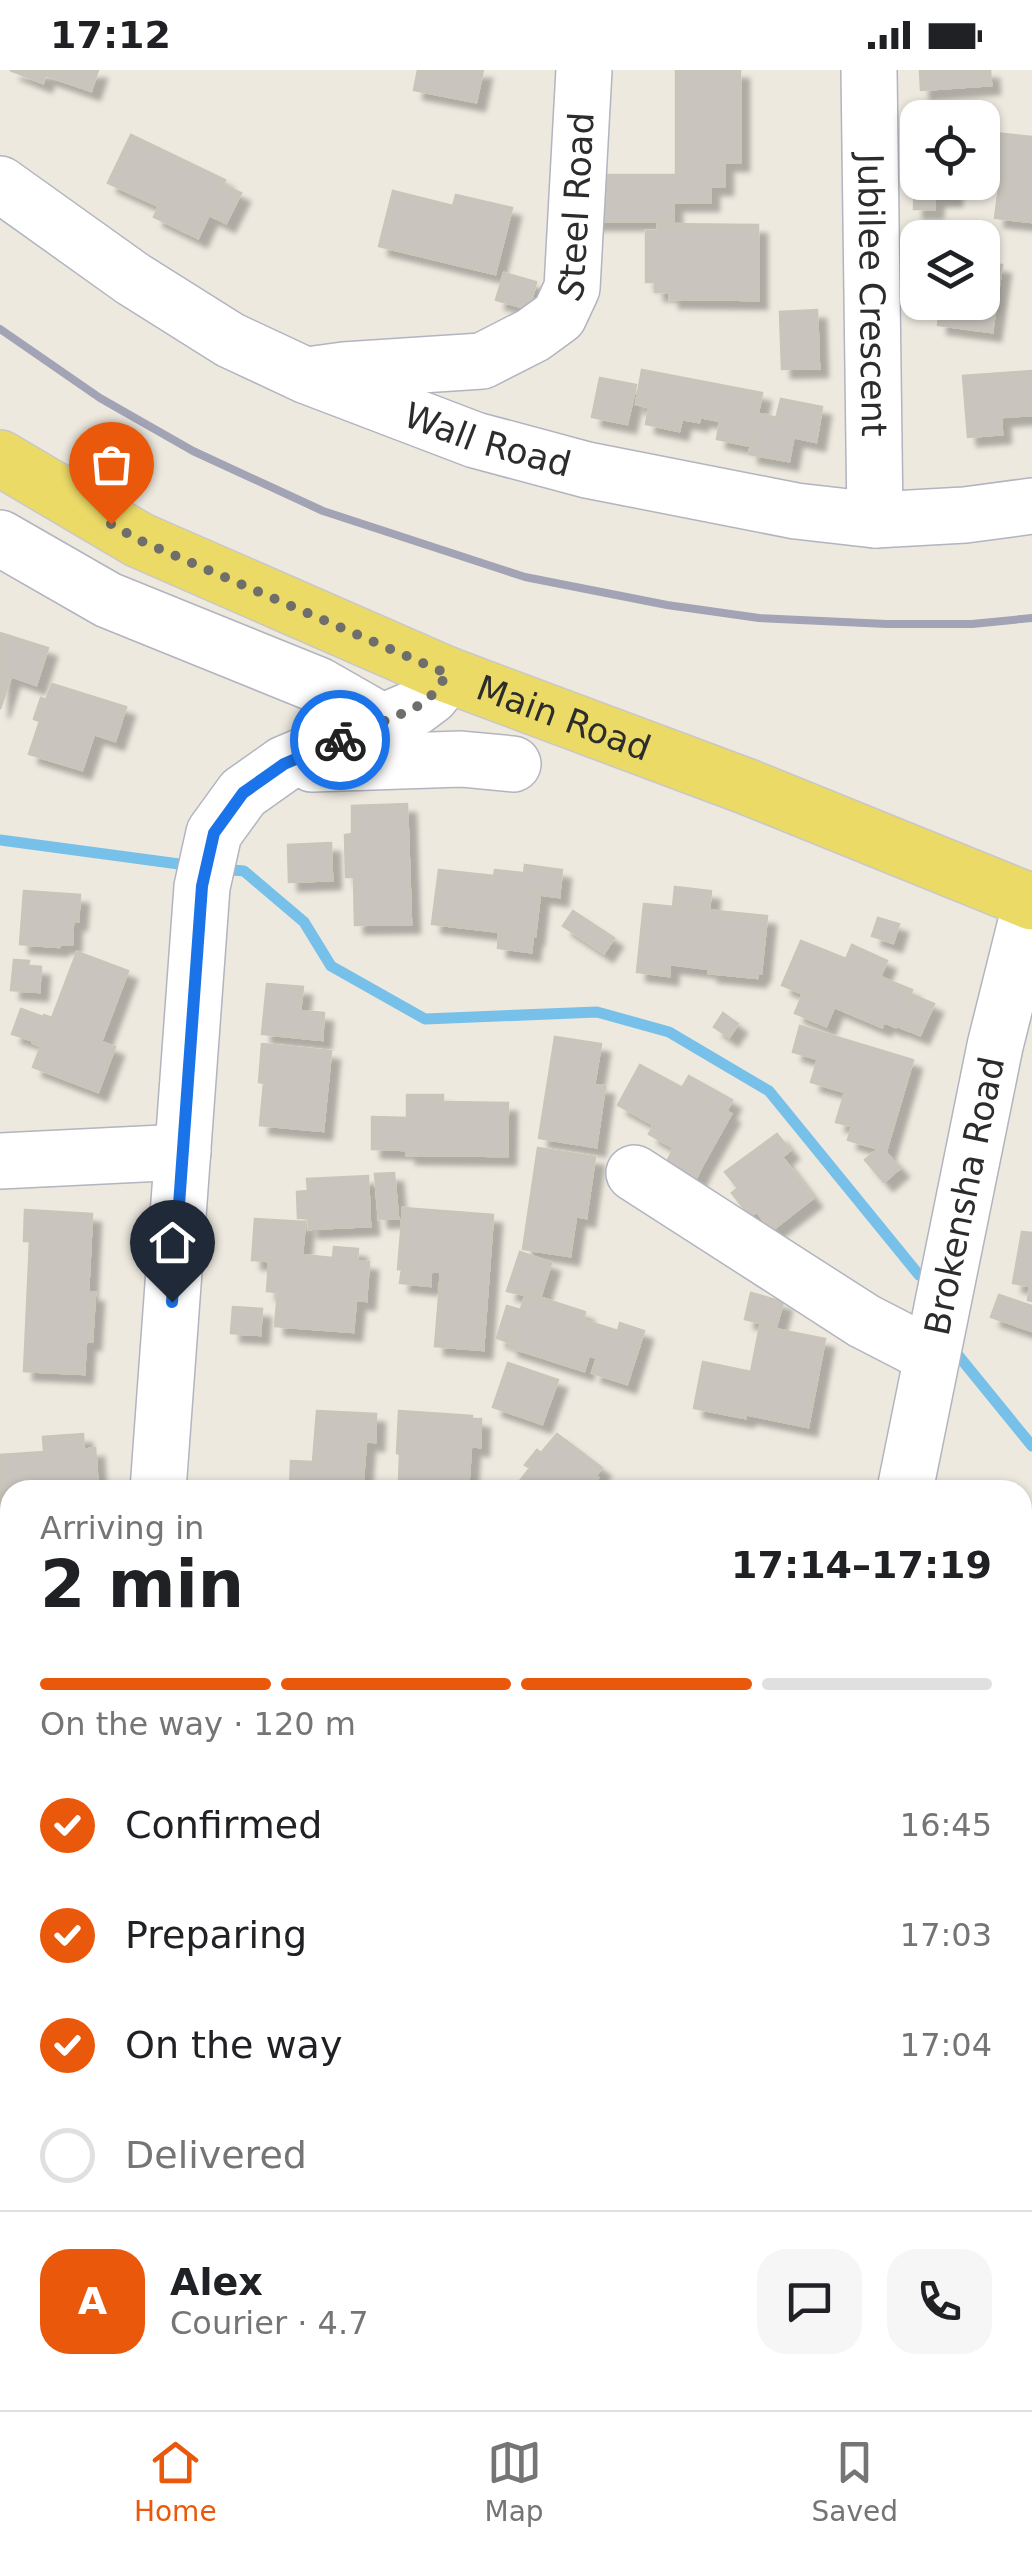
<!DOCTYPE html>
<meta charset="utf-8">
<style>
body{margin:0;font-family:"DejaVu Sans",sans-serif;background:#f6f6f6;color:#202124;height:100vh;display:flex;flex-direction:column;font-size:38px;white-space:nowrap}
*{box-sizing:border-box;margin:0}
p{font-size:32px;color:#757577}
.icon{flex:none;width:55px;height:55px;fill:none;stroke:currentColor;stroke-width:2;stroke-linecap:round;stroke-linejoin:round}
.map{position:relative;flex:1;overflow:hidden}
.side{position:absolute;left:0px;top:1410px;width:1032px;height:930px;display:flex;flex-direction:column;background:#fff;border-radius:30px 30px 0 0;box-shadow:0 2px 8px #0004}
.side>*{flex:none}
.tools{position:absolute;left:900px;top:30px;display:grid;gap:20px}
.tools a{display:grid;place-items:center;width:100px;height:100px;border-radius:20px;background:#fff;box-shadow:0 2px 8px #0004;font-size:50px}
.pin{position:absolute;display:grid;place-items:center;width:85px;height:85px;color:#fff;margin:-102px -42px;border-radius:50% 50% 50% 0;rotate:-45deg;box-shadow:0 0 10px #0007}
.pin .icon{rotate:45deg}
.courier{position:absolute;display:grid;place-items:center;width:100px;height:100px;margin:-50px;border:8px solid #1a73e8;border-radius:50%;background:#fff;color:#222;box-shadow:0 2px 12px #0007}
.overview em{font-style:normal;font-weight:700}
.overview div{display:flex;flex-direction:column-reverse}
.overview{display:flex;align-items:center;justify-content:space-between;height:170px;padding:0 40px}
h1{font-size:65px;font-weight:700;line-height:75px}
.bar{display:grid;grid-template-columns:repeat(4,1fr);gap:15px 10px;align-content:center;height:120px;padding:0 40px}
.bar i{height:12px;border-radius:8px;background:#e0e0e0}
.bar .on{background:#ea580c}
.bar p{grid-column:span 4}
.line{display:flex;align-items:center;gap:25px;padding:0 40px;border-top:2px solid #e0e0e0}
.line div{flex:1}
.round{display:grid;place-items:center;flex:none;width:105px;height:105px;border-radius:30px;background:#f6f6f6}
ol{padding:0 40px;list-style:none}
li{display:flex;align-items:center;gap:30px;height:110px}
li p{margin-inline-start:auto}
li .icon{padding:10px;border-radius:50%;background:#ea580c;color:#fff;stroke-width:4}
li:last-child{color:#757577}
li i{width:55px;height:55px;border:5px solid #e0e0e0;border-radius:50%}
.status{display:flex;justify-content:space-between;align-items:center;height:70px;padding:0 50px;background:#fff;direction:ltr}
.status svg{height:28px;fill:currentColor}
.dock{display:flex;justify-content:space-around;align-items:center;height:140px;border-top:2px solid #e0e0e0;background:#fff;font-size:28px;color:#757577}
.dock a{display:grid;justify-items:center;gap:5px}
.dock .on{color:#ea580c}
.map>svg:first-child{display:block}
.lines{fill:none;stroke-linecap:round;stroke-linejoin:round}
.stream{stroke:#77c0ea;stroke-width:11}
.building{fill:#c9c5be;stroke:#c9c5b9;stroke-width:2.5;filter:url(#shadow)}
.minor-casing{stroke:#b2b4bf;stroke-width:58}
.major-casing{stroke:#c8c8c8;stroke-width:58}
.minor{stroke:#fff;stroke-width:55}
.major{stroke:#ebda66;stroke-width:55}
.rail{stroke:#a2a3b5;stroke-width:8}
.done{stroke:#706e6b;stroke-width:10;stroke-dasharray:0 18}
.route{stroke:#1a73e8;stroke-width:12}
.labels{text-anchor:middle;stroke-width:8;stroke-linejoin:round;paint-order:stroke}
.street-label{font-size:35px;fill:#2c2c2c;stroke:#fff}
</style>
<div class="status"><b>17:12</b><svg viewBox="0 0 49 12"><path d="M0 12V9h3v3zM5 12V6h3v6zM10 12V3h3v9zM15 12V0h3v12zM26 1h20v11H26zM47 4h2v5h-2z"/></svg></div>
<div class="map">
<svg width="1032" height="2340" viewBox="0 0 1032 2340">
<defs>
<filter id="shadow"><feDropShadow dx="9" dy="9" stdDeviation="2.5" flood-color="#0004"/></filter>
</defs>
<rect width="100%" height="100%" fill="#ede9df"/>
<g class="lines">
<path class="stream" d="M 0,770 L 194,796
M 222,799 L 244,801 L 304,852 L 331,896 L 425,949 L 597,942 L 669,962 L 769,1021 L 919,1205
M 953,1279 L 1032,1376"/>
</g>
<path class="building" d="M 10,0 L 98,0 L 91,21 L 45,5 L 43,13 Z
M 418,0 L 483,0 L 476,32 L 414,20 Z
M 676,0 L 740,0 L 740,92 L 724,92 L 724,116 L 710,116 L 710,132 L 673,132 L 673,151 L 590,151 L 590,105 L 676,105 Z
M 920,0 L 990,0 L 991,15 L 921,20 Z
M 985,62 L 1032,67 L 1032,152 L 995,148 L 1000,110 L 982,107 Z
M 131,65 L 225,110 L 198,168 L 154,147 L 159,136 L 108,113 Z
M 915,103 L 918,103 L 918,112 L 953,112 L 953,127 L 935,127 L 934,139 L 914,139 Z
M 223,115 L 241,123 L 226,153 L 209,145 Z
M 393,121 L 453,136 L 456,125 L 512,138 L 495,204 L 379,176 Z
M 658,154 L 758,155 L 758,230 L 670,229 L 670,222 L 655,222 L 655,212 L 646,212 L 646,161 L 658,161 Z
M 982,192 L 1002,195 L 992,262 L 938,255 L 941,232 L 982,232 Z
M 504,203 L 536,212 L 529,239 L 496,230 Z
M 817,240 L 819,298 L 782,299 L 780,242 Z
M 642,300 L 762,323 L 751,376 L 717,369 L 720,351 L 700,347 L 699,352 L 682,349 L 679,361 L 646,354 L 649,337 L 636,334 Z
M 1032,301 L 1032,345 L 1001,347 L 1002,364 L 968,367 L 963,306 Z
M 600,308 L 636,315 L 627,354 L 592,347 Z
M 781,329 L 822,337 L 816,372 L 793,367 L 796,353 L 776,349 Z
M 758,343 L 796,353 L 789,391 L 749,384 Z
M 0,563 L 48,578 L 36,615 L 11,606 L 0,639 Z
M 52,614 L 126,637 L 115,671 L 94,664 L 82,700 L 29,684 L 40,651 L 34,649 L 41,628 L 46,630 Z
M 407,734 L 411,854 L 355,855 L 354,807 L 346,807 L 345,765 L 352,764 L 352,736 Z
M 331,773 L 332,810 L 289,812 L 288,775 Z
M 525,795 L 562,800 L 559,827 L 522,822 Z
M 439,800 L 494,806 L 495,800 L 524,803 L 522,822 L 540,824 L 535,866 L 432,854 Z
M 675,817 L 711,821 L 709,840 L 673,837 Z
M 24,821 L 80,825 L 78,851 L 73,851 L 72,874 L 60,874 L 59,877 L 20,874 Z
M 644,834 L 767,846 L 761,903 L 758,903 L 757,908 L 709,903 L 709,899 L 670,894 L 669,906 L 637,902 Z
M 573,841 L 614,868 L 604,883 L 563,856 Z
M 878,848 L 899,854 L 893,873 L 872,866 Z
M 499,862 L 533,866 L 531,882 L 498,878 Z
M 801,871 L 846,889 L 852,875 L 887,891 L 880,907 L 912,920 L 896,957 L 884,952 L 882,957 L 782,915 Z
M 77,882 L 128,901 L 101,972 L 115,977 L 98,1022 L 33,997 L 41,976 L 33,973 L 44,945 L 52,948 Z
M 14,890 L 29,891 L 28,896 L 41,897 L 39,922 L 11,920 Z
M 267,914 L 303,917 L 300,941 L 324,943 L 322,970 L 262,964 Z
M 803,924 L 834,937 L 826,956 L 795,943 Z
M 910,924 L 934,934 L 920,965 L 897,956 Z
M 21,939 L 43,947 L 34,971 L 12,964 Z
M 723,943 L 738,954 L 729,967 L 714,957 Z
M 800,956 L 913,990 L 886,1081 L 848,1070 L 852,1056 L 836,1052 L 845,1022 L 811,1012 L 818,989 L 793,982 Z
M 555,967 L 601,974 L 594,1015 L 605,1016 L 596,1077 L 539,1068 Z
M 262,974 L 331,981 L 323,1061 L 260,1055 L 264,1013 L 259,1012 Z
M 640,995 L 731,1044 L 703,1094 L 649,1064 L 654,1055 L 618,1035 Z
M 689,1006 L 732,1030 L 726,1042 L 682,1018 Z
M 407,1025 L 443,1025 L 443,1032 L 508,1033 L 507,1086 L 407,1085 Z
M 372,1047 L 407,1048 L 407,1080 L 372,1079 Z
M 777,1064 L 790,1080 L 782,1087 L 813,1128 L 772,1160 L 757,1142 L 750,1146 L 732,1123 L 738,1118 L 725,1102 Z
M 538,1078 L 595,1087 L 586,1148 L 576,1146 L 570,1186 L 523,1179 Z
M 674,1078 L 703,1094 L 692,1116 L 663,1100 Z
M 877,1080 L 886,1083 L 900,1098 L 884,1112 L 865,1090 Z
M 394,1103 L 398,1148 L 379,1149 L 375,1104 Z
M 368,1106 L 370,1156 L 309,1159 L 309,1148 L 298,1148 L 297,1122 L 308,1121 L 307,1109 Z
M 403,1138 L 493,1145 L 483,1280 L 435,1276 L 441,1202 L 398,1199 Z
M 25,1140 L 92,1144 L 88,1223 L 95,1223 L 92,1271 L 86,1271 L 84,1304 L 24,1301 L 30,1171 L 24,1171 Z
M 255,1149 L 305,1152 L 302,1185 L 333,1188 L 334,1177 L 358,1179 L 357,1191 L 369,1192 L 366,1231 L 356,1230 L 353,1262 L 275,1256 L 278,1222 L 267,1221 L 269,1191 L 252,1190 Z
M 1022,1162 L 1032,1163 L 1032,1231 L 1028,1230 L 1030,1216 L 1013,1213 Z
M 520,1182 L 551,1193 L 540,1228 L 507,1221 Z
M 402,1199 L 431,1201 L 430,1216 L 400,1213 Z
M 526,1223 L 585,1242 L 583,1250 L 618,1261 L 620,1253 L 644,1261 L 627,1314 L 592,1303 L 597,1288 L 589,1285 L 584,1301 L 509,1277 Z
M 751,1223 L 783,1232 L 776,1257 L 745,1249 Z
M 999,1225 L 1032,1236 L 1032,1261 L 991,1247 Z
M 507,1236 L 521,1240 L 511,1273 L 497,1268 Z
M 233,1237 L 262,1239 L 260,1265 L 231,1263 Z
M 760,1256 L 825,1269 L 808,1357 L 745,1344 L 745,1348 L 694,1338 L 703,1292 L 751,1302 Z
M 508,1293 L 558,1310 L 542,1354 L 493,1337 Z
M 317,1341 L 376,1344 L 375,1372 L 366,1371 L 362,1420 L 290,1420 L 291,1391 L 313,1392 Z
M 399,1341 L 472,1346 L 472,1349 L 481,1349 L 480,1377 L 471,1376 L 468,1420 L 407,1416 L 407,1411 L 399,1410 L 400,1384 L 397,1383 Z
M 83,1364 L 84,1380 L 95,1378 L 98,1420 L 10,1420 L 10,1441 L 0,1442 L 0,1385 L 44,1382 L 43,1367 Z
M 557,1364 L 602,1398 L 595,1406 L 598,1408 L 589,1420 L 521,1420 L 516,1416 L 530,1398 L 525,1395 L 537,1380 L 541,1383 Z
M 772,1412 L 772,1420 L 687,1420 L 687,1415 Z
M 10,1605 L 10,1680 L 0,1680 L 0,1606 Z
M 1022,1636 L 1032,1638 L 1022,1694 Z
M 0,1785 L 10,1786 L 10,1831 L 0,1830 Z
M 1022,1810 L 1032,1812 L 1032,1892 L 1022,1890 Z
M 10,1932 L 10,1968 L 0,1969 L 0,1933 Z
M 1026,2019 L 1032,2019 L 1032,2087 L 1022,2086 L 1022,2030 L 1025,2030 Z
M 1026,2089 L 1032,2090 L 1032,2123 L 1022,2122 Z
M 10,2164 L 10,2216 L 3,2215 L 6,2195 L 0,2181 L 0,2168 Z
M 221,2330 L 307,2330 L 307,2340 L 221,2340 Z
M 492,2330 L 546,2330 L 544,2340 L 490,2340 Z
M 659,2330 L 659,2340 L 595,2340 L 594,2334 Z
M 788,2330 L 961,2330 L 960,2340 L 787,2340 Z"/>
<g class="lines">
<defs>
<g id="minor">
<path id="s1" d="M 869,0 L 875,450"/>
<path id="s2" d="M 0,114 L 133,209 L 230,270 L 307,306 L 475,370 L 587,400 L 796,441 L 875,450 L 965,445 L 1032,436"/>
<path id="s3" d="M 315,304 L 344,300 L 482,291 L 533,265 L 559,246 L 572,218 L 584,0"/>
<path d="M 0,468 L 108,530 L 318,615 L 381,651"/>
<path d="M 312,694 L 461,689 L 513,694"/>
<path d="M 0,1091 L 183,1082"/>
<path d="M 634,1103 L 864,1251 L 932,1286"/>
<path d="M 158,1420 L 202,817 L 214,763 L 243,723 L 284,694 L 415,638 L 431,626 L 448,605"/>
<path id="s4" d="M 905,1420 L 995,976 L 1031,832"/>
<path d="M 0,1542 L 10,1542"/>
<path d="M 1022,2170 L 1032,2171"/>
<path d="M 102,2340 L 103,2330"/>
<path d="M 713,2340 L 715,2330"/>
</g>
<g id="major">
<path id="s5" d="M 0,388 L 139,470 L 448,605 L 748,717 L 1032,832"/>
</g>
</defs>
<use href="#minor" class="minor-casing"/>
<use href="#major" class="major-casing"/>
<use href="#minor" class="minor"/>
<use href="#major" class="major"/>
<path class="rail" d="M 0,259 L 100,328 L 193,381 L 323,441 L 525,507 L 667,535 L 759,548 L 887,554 L 972,554 L 1032,548"/>
</g>
<g class="lines">
<path class="done" d="M 111,454 L 139,470 L 448,604 L 431,626 L 415,638 L 340,670"/>
<path class="route" d="M 172,1232 L 202,816 L 214,763 L 243,723 L 284,694 L 340,670"/>
</g>
<g class="labels">
<g class="street-label">
<text dy="12" stroke="none"><textPath href="#s3" startOffset="370">Steel Road</textPath></text>
<text dy="12" stroke="none"><textPath href="#s1" startOffset="225">Jubilee Crescent</textPath></text>
<text dy="12" stroke="none"><textPath href="#s2" startOffset="555">Wall Road</textPath></text>
<text dy="12" stroke="none"><textPath href="#s5" startOffset="622">Main Road</textPath></text>
<text dy="12" stroke="none"><textPath href="#s4" startOffset="300">Brokensha Road</textPath></text>
</g>
</g>
</svg>
<div class="tools">
<a><svg class="icon" aria-label="locate" viewBox="0 0 24 24"><circle cx="12" cy="12" r="6"/><path d="M12 2v4M12 18v4M2 12h4M18 12h4"/></svg></a>
<a><svg class="icon" aria-label="layers" viewBox="0 0 24 24"><path d="M12 4l9 5-9 5-9-5zM3 14l9 5 9-5"/></svg></a>
</div>
<div class="pin" style="left:111px;top:454px;background:#ea580c"><svg class="icon" aria-label="bag" viewBox="0 0 24 24"><path d="M5 8h14l-1 12H6zM9 8a3 3 0 0 1 6 0"/></svg></div>
<div class="pin" style="left:172px;top:1232px;background:#1f2937"><svg class="icon" aria-label="home" viewBox="0 0 24 24"><path d="M3 11l9-7 9 7M6 9v11h12V9"/></svg></div>
<div class="courier" style="left:340px;top:670px"><svg class="icon" aria-label="bike" viewBox="0 0 24 24"><circle cx="6" cy="16" r="4"/><circle cx="18" cy="16" r="4"/><path d="M6 16l4-8h5l3 8M10 8l3 8H6M13 5h3"/></svg></div>
<section class="side">
<div class="overview"><div><h1>2 min</h1><p>Arriving in</p></div><em>17:14–17:19</em></div>
<div class="bar"><i class="on"></i><i class="on"></i><i class="on"></i><i></i><p>On the way · 120 m</p></div>
<ol>
<li><svg class="icon" aria-label="check" viewBox="0 0 24 24"><path d="M5 12l5 5 9-10"/></svg>Confirmed<p>16:45</p></li>
<li><svg class="icon" aria-label="check" viewBox="0 0 24 24"><path d="M5 12l5 5 9-10"/></svg>Preparing<p>17:03</p></li>
<li><svg class="icon" aria-label="check" viewBox="0 0 24 24"><path d="M5 12l5 5 9-10"/></svg>On the way<p>17:04</p></li>
<li><i></i>Delivered</li>
</ol>
<div class="line" style="height:180px"><b class="round" style="background:#ea580c;color:#fff">A</b><div><b>Alex</b><p>Courier · 4.7</p></div><a class="round"><svg class="icon" aria-label="chat" viewBox="0 0 24 24"><path d="M4 5h16v11H9l-5 4z"/></svg></a><a class="round"><svg class="icon" aria-label="phone" viewBox="0 0 24 24"><path d="M5 4h4l2 5-3 2q2 4 5 5l2-3 5 2v4C11 20 4 13 5 4z"/></svg></a></div>
</section>
</div>
<nav class="dock">
<a class="on"><svg class="icon" aria-label="home" viewBox="0 0 24 24"><path d="M3 11l9-7 9 7M6 9v11h12V9"/></svg>Home</a>
<a><svg class="icon" aria-label="map" viewBox="0 0 24 24"><path d="M3 6l6-2 6 2 6-2v14l-6 2-6-2-6 2zM9 4v14M15 6v14"/></svg>Map</a>
<a><svg class="icon" aria-label="saved" viewBox="0 0 24 24"><path d="M7 4h10v16l-5-4-5 4z"/></svg>Saved</a>
</nav>
